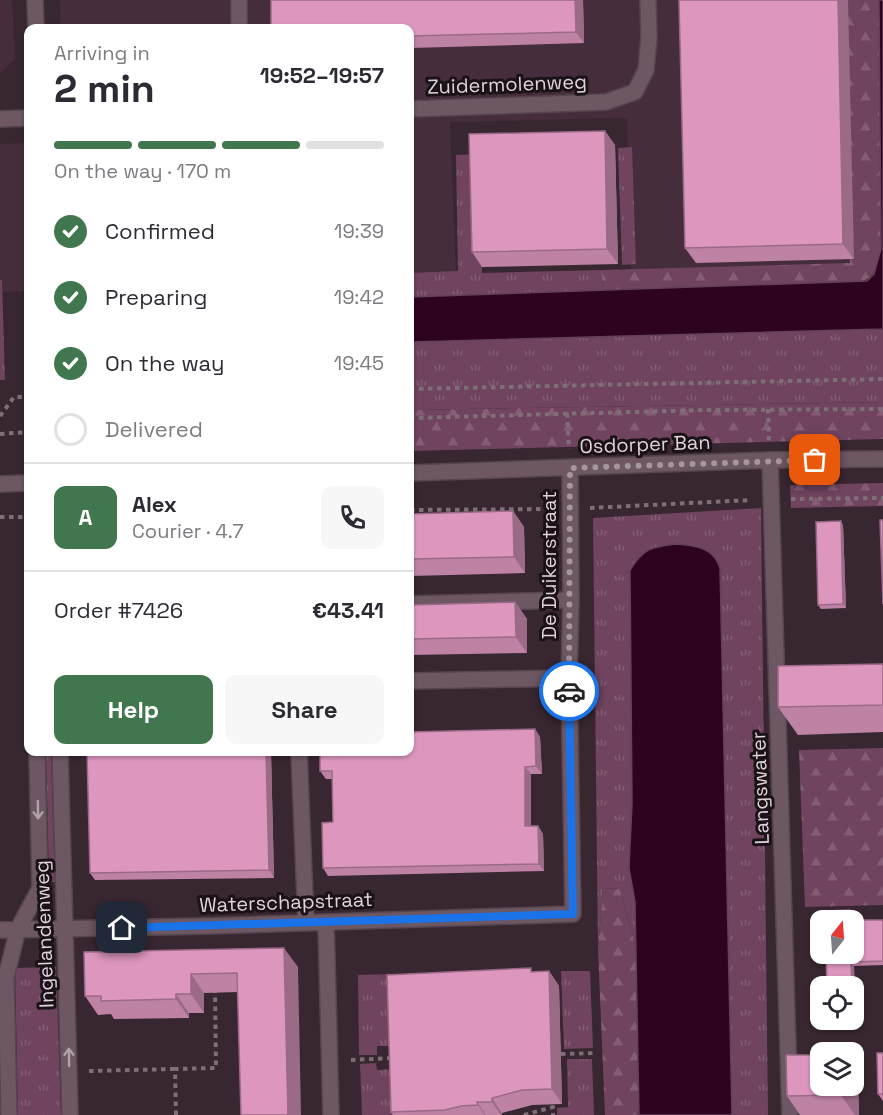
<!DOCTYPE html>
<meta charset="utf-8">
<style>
body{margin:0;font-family:"Space Grotesk",sans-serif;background:#f7f7f7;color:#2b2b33;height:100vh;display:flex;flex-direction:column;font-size:22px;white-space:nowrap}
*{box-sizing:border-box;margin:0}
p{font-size:20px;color:#7c7c81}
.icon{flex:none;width:33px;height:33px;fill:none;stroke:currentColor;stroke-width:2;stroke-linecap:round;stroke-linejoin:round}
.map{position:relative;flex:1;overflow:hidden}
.details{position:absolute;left:24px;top:24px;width:390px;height:732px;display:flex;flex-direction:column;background:#fff;border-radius:12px;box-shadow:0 2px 4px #0004}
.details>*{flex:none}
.needle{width:39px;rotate:17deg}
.tools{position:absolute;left:810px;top:910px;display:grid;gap:12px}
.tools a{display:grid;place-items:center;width:54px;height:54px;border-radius:12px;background:#fff;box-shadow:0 2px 4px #0004;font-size:30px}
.pin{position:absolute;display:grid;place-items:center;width:51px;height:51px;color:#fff;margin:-26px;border-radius:12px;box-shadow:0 3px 9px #0006}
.courier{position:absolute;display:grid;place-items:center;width:60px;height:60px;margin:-30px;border:4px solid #1a73e8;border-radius:50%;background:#fff;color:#222;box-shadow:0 2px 8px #0007}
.head em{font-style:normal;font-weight:800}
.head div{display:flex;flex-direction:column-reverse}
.head{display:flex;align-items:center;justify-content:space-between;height:102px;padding:0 30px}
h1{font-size:39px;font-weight:800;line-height:45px}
.bar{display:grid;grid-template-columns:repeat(4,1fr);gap:9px 6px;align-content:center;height:72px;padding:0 30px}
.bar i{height:8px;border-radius:4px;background:#e1e1e2}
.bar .current{background:#40774e}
.bar p{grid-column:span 4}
.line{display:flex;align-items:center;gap:15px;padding:0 30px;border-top:2px solid #e1e1e2}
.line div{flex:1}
.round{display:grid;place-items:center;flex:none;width:63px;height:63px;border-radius:12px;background:#f7f7f7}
ol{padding:0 30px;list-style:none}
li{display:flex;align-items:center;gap:18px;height:66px}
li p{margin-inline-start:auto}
li .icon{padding:6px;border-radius:50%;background:#40774e;color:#fff;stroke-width:4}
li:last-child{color:#7c7c81}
li i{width:33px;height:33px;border:3px solid #e1e1e2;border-radius:50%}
.cta{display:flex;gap:12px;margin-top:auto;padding:12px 30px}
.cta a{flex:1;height:69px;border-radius:12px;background:#40774e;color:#fff;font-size:24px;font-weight:800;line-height:69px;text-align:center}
.cta a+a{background:#f7f7f7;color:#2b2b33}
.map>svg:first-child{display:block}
.built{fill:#462d3b}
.grass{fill:url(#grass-tufts)}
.forest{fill:url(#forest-firs)}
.water{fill:#2e0320;stroke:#634158;stroke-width:1.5}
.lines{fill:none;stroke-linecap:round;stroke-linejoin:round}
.minor-casing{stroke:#55454e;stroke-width:18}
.path{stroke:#7e6f77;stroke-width:4;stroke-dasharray:4.5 4.5;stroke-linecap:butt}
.minor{stroke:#6c5762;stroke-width:15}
.wall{fill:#be82a4}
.shaded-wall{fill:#9b6a86}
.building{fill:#dd97bf;stroke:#9b6a86;stroke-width:1.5}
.oneway{stroke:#b1a1a9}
.done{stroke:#a5969e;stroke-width:6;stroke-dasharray:0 10.8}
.route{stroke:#1a73e8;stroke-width:8}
.labels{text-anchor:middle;stroke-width:6;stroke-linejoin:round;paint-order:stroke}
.street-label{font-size:20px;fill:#dfd2d9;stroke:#1a1217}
</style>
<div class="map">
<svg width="883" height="1115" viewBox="0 0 883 1115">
<defs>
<pattern id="grass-tufts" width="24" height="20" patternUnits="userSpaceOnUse" patternTransform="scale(1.5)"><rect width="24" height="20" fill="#70435e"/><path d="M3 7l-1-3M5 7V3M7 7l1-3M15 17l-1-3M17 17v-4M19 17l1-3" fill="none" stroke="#845d74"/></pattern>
<pattern id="forest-firs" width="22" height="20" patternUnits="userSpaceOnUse" patternTransform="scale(1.5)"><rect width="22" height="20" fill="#70435e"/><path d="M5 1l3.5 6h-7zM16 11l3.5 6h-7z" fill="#845d74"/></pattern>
</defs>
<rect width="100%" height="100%" fill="#382630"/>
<path class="built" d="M 0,0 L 12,0 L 15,59 L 0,74 Z
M 60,0 L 856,0 L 864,273 L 631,277 L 627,118 L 450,122 L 456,275 L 410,278 L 410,28 L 61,28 Z
M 28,143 L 28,291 L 0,292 L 0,144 Z"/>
<path class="grass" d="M 632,147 L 636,264 L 622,265 L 618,148 Z
M 480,154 L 482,273 L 601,270 L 603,290 L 410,297 L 410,273 L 458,271 L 456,155 Z
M 0,280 L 2,280 L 5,380 L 0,380 Z
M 883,329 L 883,402 L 410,410 L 410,342 Z
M 761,508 L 768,1115 L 732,1115 L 720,568 L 632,803 L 629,868 L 635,902 L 636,948 L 620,889 L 603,888 L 598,950 L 593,518 Z
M 46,752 L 51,752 L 55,882 L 49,882 Z
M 56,967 L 61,1115 L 18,1115 L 15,968 Z
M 561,971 L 590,971 L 593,1048 L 564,1049 Z
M 394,974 L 395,1046 L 377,1046 L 377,1055 L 359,1055 L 358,975 Z
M 567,1059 L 592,1059 L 594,1115 L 557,1115 L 557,1108 L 568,1107 Z
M 376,1063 L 377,1070 L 391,1069 L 393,1115 L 362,1115 L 360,1064 Z"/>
<path class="forest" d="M 841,0 L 879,0 L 881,249 C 878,263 876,279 859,282 L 603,290 L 601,270 L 850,263 Z
M 883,402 L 883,439 L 410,451 L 410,410 Z
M 883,483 L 883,506 L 791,508 L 790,485 Z
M 883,748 L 883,905 L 805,907 L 799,750 Z
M 603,888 L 620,889 L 636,948 L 639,1115 L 605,1115 L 598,950 Z"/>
<path class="water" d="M 879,0 L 883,0 L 883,329 L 410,342 L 410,297 L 867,281 L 874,274 L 881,249 Z
M 676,544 C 695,545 714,548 720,568 L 732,1115 L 639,1115 L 635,902 L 629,868 L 632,803 L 630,570 C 644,548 651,547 676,544 Z"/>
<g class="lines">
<defs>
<path id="minor" d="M 35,0 L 36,28
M 239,0 L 239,28
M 410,109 L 606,102 L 635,92 L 646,70 L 649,37 L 648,0
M 0,119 L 28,118
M 770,460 L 790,1115
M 410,473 L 770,460 L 883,459
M 0,484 L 28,483
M 410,604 L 571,600
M 410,681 L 569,678
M 60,752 L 70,1115
M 299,752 L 306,922
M 326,922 L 331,1115
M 0,930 L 207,926 L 573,914 L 569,678 L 571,600 L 570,468
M 9,1115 L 6,977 L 18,929 L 40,888 L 37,752"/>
</defs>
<use href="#minor" class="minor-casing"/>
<path class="path" d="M 410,389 L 883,379
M 768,409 L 769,441
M 567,413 L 569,449
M 0,416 L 14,397 L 28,397
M 410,418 L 705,410 L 883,409
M 0,434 L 28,432
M 791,499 L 883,498
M 590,508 L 751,500
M 410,510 L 550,509
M 0,517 L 28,517
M 561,1054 L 597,1053
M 351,1060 L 392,1058
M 89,1071 L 175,1069
M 176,1115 L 175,1069 L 216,1068 L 215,988
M 524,1115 L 553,1107 L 553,1115"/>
<use href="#minor" class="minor"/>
</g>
<path class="wall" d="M 583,0 L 584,43 L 410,48 L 410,28 Z
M 679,0 L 854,259 L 696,263 L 685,248 Z
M 605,131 L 615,145 L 618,264 L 482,267 L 472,252 Z
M 513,511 L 524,527 L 525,573 L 410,576 L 410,514 Z
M 843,525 L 846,608 L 821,609 L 818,605 Z
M 515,602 L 527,619 L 527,653 L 410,655 L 410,605 Z
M 883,664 L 883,732 L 798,735 L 778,707 Z
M 535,729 L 540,737 L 542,774 L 531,774 L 531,826 L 538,826 L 543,834 L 544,871 L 328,876 L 323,868 L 333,822 L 332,779 L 326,779 L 320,771 Z
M 271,752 L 274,878 L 95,880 L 90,873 Z
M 853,914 L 853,920 L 883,920 L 883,965 L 854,966 L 855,998 L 854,998 L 854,987 L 825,921 Z
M 84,952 L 298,967 L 238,992 L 204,993 L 204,1013 L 189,1013 L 189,1018 L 114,1019 L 111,1014 L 98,1015 L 85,996 Z
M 549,971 L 559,986 L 562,1104 L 532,1105 L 502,1113 L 502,1115 L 393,1115 L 391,1112 L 534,972 Z
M 883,1053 L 883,1101 L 878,1094 Z
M 854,1075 L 858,1082 L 859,1115 L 800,1115 L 787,1096 L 854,1086 Z"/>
<path class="shaded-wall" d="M 575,0 L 583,0 L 584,43 L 576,32 Z
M 838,0 L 848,0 L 854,259 L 843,244 Z
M 605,131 L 615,145 L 618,264 L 607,249 Z
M 513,511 L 524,527 L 525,573 L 514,557 Z
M 841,521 L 843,525 L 846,608 L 843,604 Z
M 515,602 L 527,619 L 527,653 L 516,637 Z
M 535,729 L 540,737 L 542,774 L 536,766 Z
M 266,752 L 271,752 L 274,878 L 269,870 Z
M 525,767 L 531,774 L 531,834 L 525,826 Z
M 538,826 L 543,834 L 544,871 L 539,864 Z
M 850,910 L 853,914 L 853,921 L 851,920 Z
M 284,948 L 298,967 L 301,1115 L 288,1115 Z
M 851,962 L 854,966 L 855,998 L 854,995 L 854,987 L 852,987 Z
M 549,971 L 559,986 L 562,1104 L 552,1089 Z
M 191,974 L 204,993 L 204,1013 L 191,994 Z
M 176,994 L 189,1013 L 189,1018 L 176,999 Z
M 854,1075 L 858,1082 L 859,1115 L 855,1115 L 841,1095 L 840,1086 L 854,1086 Z
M 492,1098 L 502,1113 L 502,1115 L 501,1115 L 492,1102 Z
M 477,1102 L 486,1115 L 485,1115 L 478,1105 Z"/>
<path class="building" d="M 271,0 L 575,0 L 576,32 L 410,36 L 410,28 L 271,28 Z
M 679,0 L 838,0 L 843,244 L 685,248 Z
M 605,131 L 607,249 L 472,252 L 469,134 Z
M 513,511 L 514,557 L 410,559 L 410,514 Z
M 880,520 L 883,520 L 883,604 Z
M 841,521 L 843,604 L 818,605 L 816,522 Z
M 515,602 L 516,637 L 410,639 L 410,605 Z
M 883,664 L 883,705 L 778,707 L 778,666 Z
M 535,729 L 536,766 L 525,767 L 525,826 L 538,826 L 539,864 L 323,868 L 322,823 L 333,822 L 332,771 L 320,771 L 320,752 L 410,752 L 410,732 Z
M 87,752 L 266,752 L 269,870 L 90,873 Z
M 850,910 L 851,920 L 883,920 L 883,961 L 851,962 L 852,987 L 827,987 L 826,954 L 854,954 L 854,921 L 825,921 L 825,911 Z
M 284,948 L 288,1115 L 241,1115 L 237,973 L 191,974 L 191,994 L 176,994 L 176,999 L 101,1001 L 101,996 L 85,996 L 84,952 Z
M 531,968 L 531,972 L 549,971 L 552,1089 L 522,1090 L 492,1098 L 492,1102 L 477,1102 L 478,1105 L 461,1106 L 445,1110 L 391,1112 L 387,975 Z
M 877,1053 L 883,1053 L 883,1094 L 878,1094 Z
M 786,1055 L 820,1055 L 820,1086 L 840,1086 L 841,1095 L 787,1096 Z"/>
<defs><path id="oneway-shaft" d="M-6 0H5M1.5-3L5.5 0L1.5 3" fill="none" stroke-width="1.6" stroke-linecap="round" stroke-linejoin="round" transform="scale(1.5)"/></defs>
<g class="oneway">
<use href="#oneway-shaft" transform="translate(38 810) rotate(89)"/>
<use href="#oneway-shaft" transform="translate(69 1057) rotate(-91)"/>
</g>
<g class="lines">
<path class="done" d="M 569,691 L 570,468 L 815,460"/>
<path class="route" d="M 122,928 L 573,914 L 569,691"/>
</g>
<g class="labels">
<g class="street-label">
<text transform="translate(507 84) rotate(-2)" y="7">Zuidermolenweg</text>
<text transform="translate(645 444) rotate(-2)" y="7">Osdorper Ban</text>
<text transform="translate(549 565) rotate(-90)" y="7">De Duikerstraat</text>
<text transform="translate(760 788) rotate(-92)" y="7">Langswater</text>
<text transform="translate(286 902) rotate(-2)" y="7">Waterschapstraat</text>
<text transform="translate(44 934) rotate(-92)" y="7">Ingelandenweg</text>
</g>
</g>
</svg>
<div class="tools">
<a><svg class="needle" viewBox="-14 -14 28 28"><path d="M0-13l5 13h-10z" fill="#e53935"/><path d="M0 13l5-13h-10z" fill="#7c7c81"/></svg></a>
<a><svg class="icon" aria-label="locate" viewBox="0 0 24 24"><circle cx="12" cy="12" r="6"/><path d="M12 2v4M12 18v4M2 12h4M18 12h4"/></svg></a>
<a><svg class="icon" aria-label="layers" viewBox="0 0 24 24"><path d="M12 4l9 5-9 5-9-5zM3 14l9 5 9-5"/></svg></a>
</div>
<div class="pin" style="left:815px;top:460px;background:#ea580c"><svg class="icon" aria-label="bag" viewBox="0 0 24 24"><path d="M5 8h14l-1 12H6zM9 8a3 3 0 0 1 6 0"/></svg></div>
<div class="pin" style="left:122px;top:928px;background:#1f2937"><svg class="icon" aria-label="home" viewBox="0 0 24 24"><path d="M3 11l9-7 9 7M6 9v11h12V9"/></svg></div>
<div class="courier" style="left:569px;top:691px"><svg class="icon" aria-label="car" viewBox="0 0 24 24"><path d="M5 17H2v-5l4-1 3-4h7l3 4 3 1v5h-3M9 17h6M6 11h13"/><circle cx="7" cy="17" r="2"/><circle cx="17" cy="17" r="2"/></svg></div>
<section class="details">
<div class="head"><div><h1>2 min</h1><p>Arriving in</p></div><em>19:52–19:57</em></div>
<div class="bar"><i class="current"></i><i class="current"></i><i class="current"></i><i></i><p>On the way · 170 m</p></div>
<ol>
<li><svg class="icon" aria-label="check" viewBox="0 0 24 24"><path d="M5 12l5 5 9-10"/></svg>Confirmed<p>19:39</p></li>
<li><svg class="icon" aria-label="check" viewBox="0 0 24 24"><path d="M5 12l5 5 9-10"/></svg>Preparing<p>19:42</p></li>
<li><svg class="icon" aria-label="check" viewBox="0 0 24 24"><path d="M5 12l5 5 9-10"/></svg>On the way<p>19:45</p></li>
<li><i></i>Delivered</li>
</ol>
<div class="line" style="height:108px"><b class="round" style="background:#40774e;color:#fff">A</b><div><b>Alex</b><p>Courier · 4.7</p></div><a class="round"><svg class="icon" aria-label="phone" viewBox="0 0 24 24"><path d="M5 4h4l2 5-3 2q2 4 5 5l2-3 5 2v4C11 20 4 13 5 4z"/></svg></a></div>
<div class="line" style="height:78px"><div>Order #7426</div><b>€43.41</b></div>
<div class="cta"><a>Help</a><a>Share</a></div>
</section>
</div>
